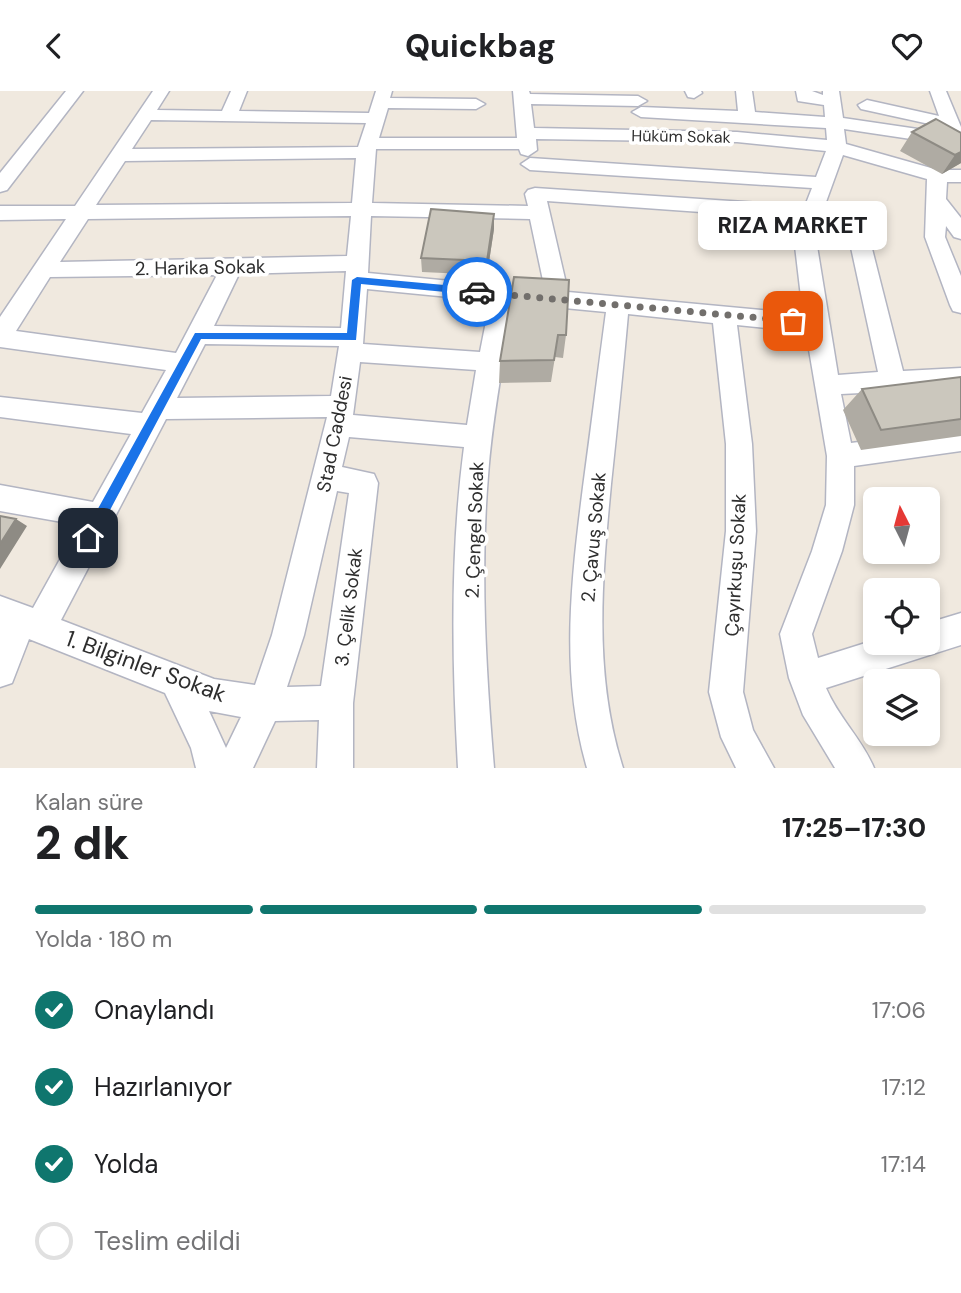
<!DOCTYPE html>
<html lang="tr">
<meta charset="utf-8">
<style>
body{margin:0;font-family:"DM Sans",sans-serif;background:#f6f6f6;color:#202124;height:100vh;display:flex;flex-direction:column;font-size:26px;white-space:nowrap}
*{box-sizing:border-box;margin:0}
p{font-size:23px;color:#757577}
.icon{flex:none;width:38px;height:38px;fill:none;stroke:currentColor;stroke-width:2;stroke-linecap:round;stroke-linejoin:round}
.map{position:relative;height:677px;overflow:hidden}
.side{display:flex;flex-direction:column;background:#fff;flex:1}
.side>*{flex:none}
.needle{width:46px;rotate:354deg}
.tools{position:absolute;left:863px;top:396px;display:grid;gap:14px}
.tools a{display:grid;place-items:center;width:77px;height:77px;border-radius:10px;background:#fff;box-shadow:0 4px 10px #0003;font-size:35px}
.pin{position:absolute;display:grid;place-items:center;width:60px;height:60px;color:#fff;margin:-30px;border-radius:14px;box-shadow:0 4px 10px #0006}
.courier{position:absolute;display:grid;place-items:center;width:70px;height:70px;margin:-35px;border:5px solid #1a73e8;border-radius:50%;background:#fff;color:#222;box-shadow:0 2px 9px #0007}
.bubble{position:absolute;height:49px;border-radius:10px;background:#fff;box-shadow:0 4px 10px #0003;font-size:23px;font-weight:800;line-height:49px;text-align:center}
.head em{font-style:normal;font-weight:800}
.head div{display:flex;flex-direction:column-reverse}
.head{display:flex;align-items:center;justify-content:space-between;height:119px;padding:0 35px}
h1{font-size:46px;font-weight:800;line-height:52px}
.bar{display:grid;grid-template-columns:repeat(4,1fr);gap:10px 7px;align-content:center;height:84px;padding:0 35px}
.bar i{height:9px;border-radius:5px;background:#e0e0e0}
.bar .active{background:#0f766e}
.bar p{grid-column:span 4}
ol{padding:0 35px;list-style:none}
li{display:flex;align-items:center;gap:21px;height:77px}
li p{margin-inline-start:auto}
li .icon{padding:7px;border-radius:50%;background:#0f766e;color:#fff;stroke-width:4}
li:last-child{color:#757577}
li i{width:38px;height:38px;border:4px solid #e0e0e0;border-radius:50%}
header{display:flex;justify-content:space-between;align-items:center;height:91px;padding:0 35px;background:#fff;font-size:32px;font-weight:800}
.map>svg:first-child{display:block}
.lines{fill:none;stroke-linecap:round;stroke-linejoin:round}
.minor-casing{stroke:#b3b5c2;stroke-width:3}
.minor{fill:#fff;fill-rule:evenodd}
.wall{fill:#afaba3}
.shaded-wall{fill:#8e8b84}
.building{fill:#cbc7bd;stroke:#8e8b84;stroke-width:2}
.route{fill:#1a73e8}
.done{stroke:#726f6c;stroke-width:7;stroke-dasharray:0 12.6}
.labels{text-anchor:middle;stroke-width:7;stroke-linejoin:round;paint-order:stroke}
.far-street-label{font-size:16px;fill:#2e2e2e;stroke:#fff}
.street-label{font-size:19px;fill:#2e2e2e;stroke:#fff}
.near-street-label{font-size:23px;fill:#2e2e2e;stroke:#fff}
</style>
<header><svg class="icon" aria-label="back" viewBox="0 0 24 24"><path d="M15 5l-7 7 7 7"/></svg>Quickbag<svg class="icon" aria-label="heart" viewBox="0 0 24 24"><path d="M12 20l-8-8c-3-5 5-10 8-4 3-6 11-1 8 4z"/></svg></header>
<div class="map">
<svg width="961" height="677" viewBox="0 0 961 677">
<rect width="100%" height="100%" fill="#f0e9df"/>
<g class="lines">
<defs>
<path id="minor" d="M 66,0 L 83,0 L 7,99 L 0,101 L 0,82 Z
M 153,0 L 169,0 L 157,19 L 222,20 L 231,0 L 247,0 L 239,20 L 369,22 L 376,0 L 392,0 L 390,7 L 476,8 L 485,13 L 476,18 L 388,17 L 379,47 L 517,47 L 513,0 L 529,0 L 530,3 L 638,5 L 647,10 L 638,15 L 531,13 L 534,37 L 737,41 L 827,49 L 826,37 L 641,26 L 632,21 L 641,16 L 738,20 L 736,0 L 752,0 L 755,21 L 825,26 L 824,14 L 798,10 L 796,0 L 812,0 L 823,4 L 823,0 L 839,0 L 843,27 L 945,42 L 943,36 L 861,18 L 858,14 L 867,9 L 939,25 L 930,0 L 946,0 L 961,36 L 961,61 L 954,59 L 951,54 L 844,38 L 846,53 L 938,79 L 961,79 L 961,91 L 947,91 L 946,108 L 961,127 L 961,148 L 954,146 L 946,135 L 945,146 L 961,185 L 961,222 L 953,220 L 950,214 L 925,146 L 927,88 L 843,64 L 822,122 L 817,155 L 838,284 L 878,281 L 847,138 L 850,133 L 864,133 L 867,138 L 903,280 L 961,277 L 961,297 L 841,303 L 851,352 L 961,338 L 961,360 L 854,375 L 854,414 L 842,460 L 812,543 L 818,567 L 875,549 L 875,551 L 928,551 L 928,532 L 961,522 L 961,554 L 826,597 C 838,626 862,648 874,677 L 835,677 L 803,624 L 789,587 L 780,543 L 812,460 L 826,414 L 827,365 L 806,241 L 737,234 L 752,353 L 756,440 L 743,601 L 753,639 L 774,677 L 736,677 L 721,646 L 709,601 L 726,440 L 726,353 L 713,232 L 628,223 C 623,280 617,336 611,393 C 602,489 593,583 623,677 L 587,677 C 560,584 571,491 583,396 C 591,338 598,279 606,221 L 512,212 C 504,270 492,326 488,385 C 480,482 486,580 494,677 L 458,677 C 452,570 450,463 464,356 L 349,346 L 342,376 L 374,383 L 378,392 L 353,612 L 353,677 L 317,677 L 319,629 L 275,630 L 253,677 L 196,677 L 191,657 L 165,602 L 29,548 L 12,592 L 0,596 L 0,505 L 33,517 L 79,434 L 0,420 L 0,394 L 93,411 L 131,343 L 0,326 L 0,306 L 142,322 L 166,279 L 0,256 L 0,226 L 66,128 L 0,129 L 0,115 L 75,115 ZM 151,29 L 366,32 L 358,56 L 132,58 ZM 536,48 L 737,51 L 826,60 L 816,86 L 530,67 L 521,73 L 530,79 L 812,97 L 805,115 L 535,97 L 528,99 L 525,103 L 528,115 L 372,112 L 376,58 L 519,58 L 521,63 L 528,65 L 537,59 ZM 356,67 L 352,112 L 96,114 L 125,70 ZM 547,110 L 801,128 L 795,155 L 803,223 L 568,201 ZM 351,125 L 347,165 L 60,171 L 88,128 ZM 371,125 L 530,128 L 545,199 L 368,182 ZM 346,180 L 341,237 L 214,235 L 239,183 ZM 217,184 L 176,262 L 16,240 L 50,186 ZM 367,198 L 490,210 L 480,261 L 363,253 ZM 205,253 L 339,255 L 331,305 L 177,307 ZM 360,271 L 476,279 L 467,334 L 353,324 ZM 327,326 L 272,544 L 255,594 L 214,588 L 61,529 L 166,328 ZM 337,400 L 349,402 L 321,595 L 287,596 L 304,544 ZM 209,620 L 241,626 L 226,657 Z
M 685,0 L 701,0 L 702,2 L 694,7 L 688,6 Z"/>
</defs>
<use href="#minor" class="minor-casing"/>
<use href="#minor" class="minor"/>
</g>
<path class="wall" d="M 912,41 L 961,42 L 961,72 L 942,83 L 900,60 Z
M 494,138 L 487,184 L 422,181 L 421,167 Z
M 514,186 L 566,244 L 563,267 L 555,266 L 551,291 L 499,292 L 500,270 Z
M 961,286 L 961,345 L 861,359 L 843,319 L 862,298 Z"/>
<path class="shaded-wall" d="M 961,61 L 961,72 L 942,83 L 955,64 Z
M 494,123 L 494,138 L 487,184 L 487,170 Z
M 16,428 L 27,435 L 0,478 L 0,453 Z"/>
<path class="building" d="M 936,28 L 961,42 L 961,61 L 955,64 L 912,41 Z
M 431,118 L 494,123 L 487,170 L 421,167 Z
M 514,186 L 569,189 L 566,244 L 558,244 L 554,269 L 500,270 Z
M 961,286 L 961,328 L 881,339 L 862,298 Z
M 0,425 L 16,428 L 0,453 Z"/>
<path class="route" d="M 357,186 L 477,197 L 481,201 L 477,204 L 361,193 L 356,249 L 201,248 L 93,451 L 84,451 L 84,443 L 195,242 L 347,242 L 352,189 Z"/>
<g class="lines">
<path class="done" d="M 477,201 L 793,230"/>
</g>
<g class="labels">
<g class="far-street-label">
<text transform="translate(681 45) rotate(1)" y="6">Hüküm Sokak</text>
</g>
<g class="street-label">
<text transform="translate(200 176) rotate(-1)" y="7">2. Harika Sokak</text>
<text transform="translate(334 343) rotate(-79)" y="7">Stad Caddesi</text>
<text transform="translate(474 439) rotate(-88)" y="7">2. Çengel Sokak</text>
<text transform="translate(593 446) rotate(-85)" y="7">2. Çavuş Sokak</text>
<text transform="translate(735 474) rotate(-87)" y="7">Çayırkuşu Sokak</text>
<text transform="translate(348 516) rotate(-83)" y="7">3. Çelik Sokak</text>
</g>
<g class="near-street-label">
<text transform="translate(146 575) rotate(20)" y="8">1. Bilginler Sokak</text>
</g>
</g>
</svg>
<div class="tools">
<a><svg class="needle" viewBox="-14 -14 28 28"><path d="M0-13l5 13h-10z" fill="#e53935"/><path d="M0 13l5-13h-10z" fill="#757577"/></svg></a>
<a><svg class="icon" aria-label="locate" viewBox="0 0 24 24"><circle cx="12" cy="12" r="6"/><path d="M12 2v4M12 18v4M2 12h4M18 12h4"/></svg></a>
<a><svg class="icon" aria-label="layers" viewBox="0 0 24 24"><path d="M12 4l9 5-9 5-9-5zM3 14l9 5 9-5"/></svg></a>
</div>
<div class="pin" style="left:793px;top:230px;background:#ea580c"><svg class="icon" aria-label="bag" viewBox="0 0 24 24"><path d="M5 8h14l-1 12H6zM9 8a3 3 0 0 1 6 0"/></svg></div>
<div class="pin" style="left:88px;top:447px;background:#1f2937"><svg class="icon" aria-label="home" viewBox="0 0 24 24"><path d="M3 11l9-7 9 7M6 9v11h12V9"/></svg></div>
<div class="courier" style="left:477px;top:201px"><svg class="icon" aria-label="car" viewBox="0 0 24 24"><path d="M5 17H2v-5l4-1 3-4h7l3 4 3 1v5h-3M9 17h6M6 11h13"/><circle cx="7" cy="17" r="2"/><circle cx="17" cy="17" r="2"/></svg></div>
<div class="bubble" style="left:698px;top:110px;width:189px">RIZA MARKET</div>
</div>
<section class="side">
<div class="head"><div><h1>2 dk</h1><p>Kalan süre</p></div><em>17:25–17:30</em></div>
<div class="bar"><i class="active"></i><i class="active"></i><i class="active"></i><i></i><p>Yolda · 180 m</p></div>
<ol>
<li><svg class="icon" aria-label="check" viewBox="0 0 24 24"><path d="M5 12l5 5 9-10"/></svg>Onaylandı<p>17:06</p></li>
<li><svg class="icon" aria-label="check" viewBox="0 0 24 24"><path d="M5 12l5 5 9-10"/></svg>Hazırlanıyor<p>17:12</p></li>
<li><svg class="icon" aria-label="check" viewBox="0 0 24 24"><path d="M5 12l5 5 9-10"/></svg>Yolda<p>17:14</p></li>
<li><i></i>Teslim edildi</li>
</ol>
</section>
